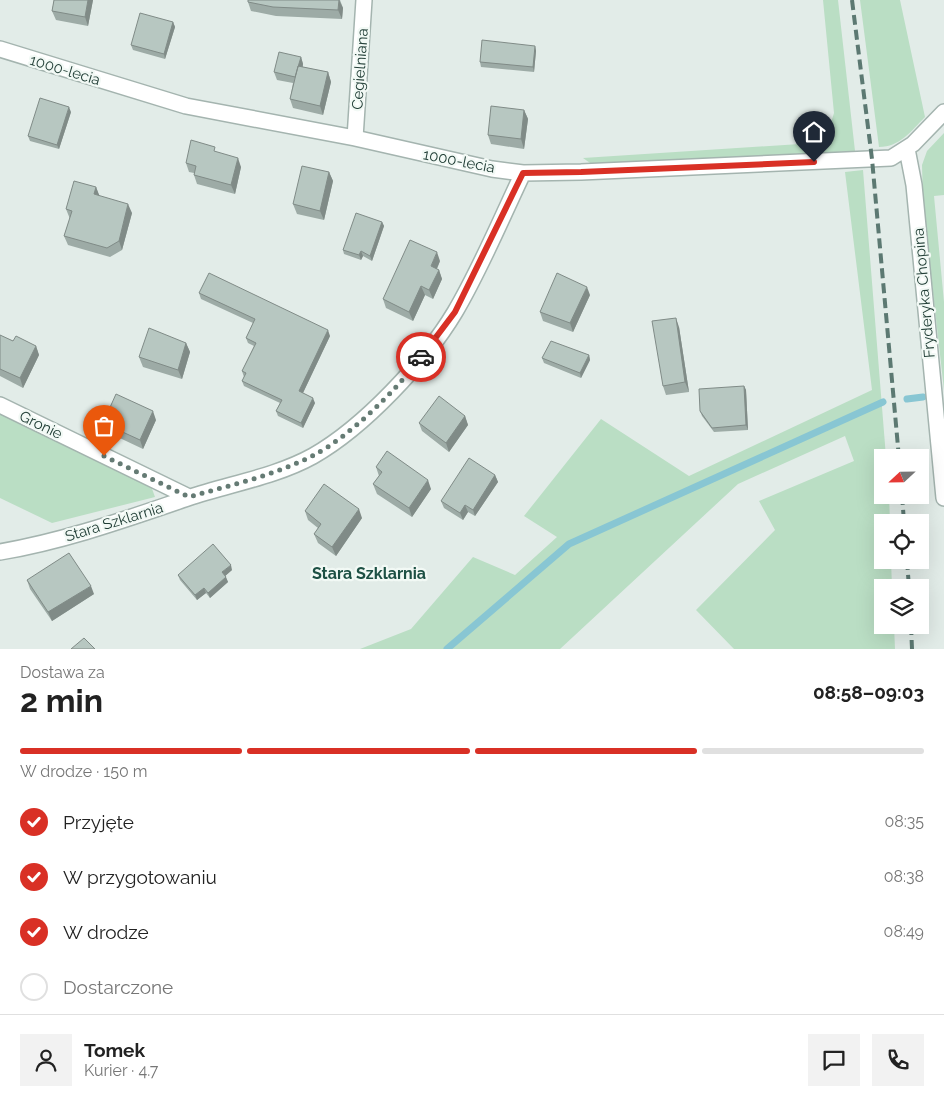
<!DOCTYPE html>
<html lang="pl">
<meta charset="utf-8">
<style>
body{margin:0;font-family:Raleway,sans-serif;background:#f2f2f2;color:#222;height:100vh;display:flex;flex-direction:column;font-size:19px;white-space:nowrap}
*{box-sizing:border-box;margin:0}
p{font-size:16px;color:#767676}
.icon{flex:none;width:28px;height:28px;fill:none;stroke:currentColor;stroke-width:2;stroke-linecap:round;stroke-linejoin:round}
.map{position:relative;height:649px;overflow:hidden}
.panel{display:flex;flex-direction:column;background:#fff;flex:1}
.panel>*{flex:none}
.needle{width:32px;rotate:248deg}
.buttons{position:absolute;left:874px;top:449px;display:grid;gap:10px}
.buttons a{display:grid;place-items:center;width:55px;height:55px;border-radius:0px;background:#fff;box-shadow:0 5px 20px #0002;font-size:25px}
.pin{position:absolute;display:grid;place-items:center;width:42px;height:42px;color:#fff;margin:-51px -21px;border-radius:50% 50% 50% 0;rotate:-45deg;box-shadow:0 0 5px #0007}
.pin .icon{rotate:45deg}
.courier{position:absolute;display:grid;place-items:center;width:50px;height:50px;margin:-25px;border:4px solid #d93025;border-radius:50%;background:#fff;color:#222;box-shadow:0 1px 6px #0007}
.head em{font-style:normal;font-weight:700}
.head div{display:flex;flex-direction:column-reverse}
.head{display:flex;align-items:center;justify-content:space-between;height:85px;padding:0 20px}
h1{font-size:32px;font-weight:700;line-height:38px}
.bar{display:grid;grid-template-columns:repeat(4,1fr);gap:8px 5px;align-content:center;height:60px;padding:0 20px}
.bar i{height:6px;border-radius:4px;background:#e0e0e0}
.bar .on{background:#d93025}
.bar p{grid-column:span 4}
.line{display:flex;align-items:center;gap:12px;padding:0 20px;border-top:1px solid #e0e0e0}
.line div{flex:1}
.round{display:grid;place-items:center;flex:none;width:52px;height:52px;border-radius:0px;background:#f2f2f2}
ol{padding:0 20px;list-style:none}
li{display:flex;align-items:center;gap:15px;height:55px}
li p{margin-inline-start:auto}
li .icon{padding:5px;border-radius:50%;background:#d93025;color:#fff;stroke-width:4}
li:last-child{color:#767676}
li i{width:28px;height:28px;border:2px solid #e0e0e0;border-radius:50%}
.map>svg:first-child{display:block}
.green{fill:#badec4}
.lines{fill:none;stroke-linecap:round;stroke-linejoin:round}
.stream{stroke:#88c6d3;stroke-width:7}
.minor-casing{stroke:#a4b4af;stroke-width:18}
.minor{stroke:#fff;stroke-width:15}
.rail{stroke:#5c7972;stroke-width:4;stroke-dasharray:10 5;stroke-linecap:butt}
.wall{fill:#9daba6}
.shaded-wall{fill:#808b87}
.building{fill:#b7c7c1;stroke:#808b87}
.done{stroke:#657b74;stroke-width:5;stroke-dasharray:0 9}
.route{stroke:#d93025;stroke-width:6}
.labels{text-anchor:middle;stroke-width:4.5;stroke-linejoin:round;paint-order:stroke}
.street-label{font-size:15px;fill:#213e36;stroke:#f2f9f5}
.neighbourhood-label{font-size:16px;font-weight:bold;fill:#1d5044;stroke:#f2f9f5}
</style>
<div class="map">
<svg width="944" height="649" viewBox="0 0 944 649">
<rect width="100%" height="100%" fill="#e2ece8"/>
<path class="green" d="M 823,0 L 838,0 L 855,151 L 593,165 L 583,158 L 815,143 L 829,129 L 834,113 Z
M 860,0 L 900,0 L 925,117 C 911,131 900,147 879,147 Z
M 944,133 L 944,195 L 934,196 L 944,302 L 944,390 L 923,203 L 922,165 L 927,151 Z
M 863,170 L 886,457 L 882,458 L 882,495 L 889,495 L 890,522 L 882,522 L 882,560 L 891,560 L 892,587 L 882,588 L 882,625 L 894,625 L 895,649 L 734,649 L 696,610 L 775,530 L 759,501 L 854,461 L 845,436 L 738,484 L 560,649 L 360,649 L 411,629 L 473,557 L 515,575 L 557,537 L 524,516 L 601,419 L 689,476 L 872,390 L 845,172 Z
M 0,412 L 151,486 L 155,497 L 52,523 L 0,498 Z"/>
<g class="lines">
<path class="stream" d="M 907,399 L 923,397
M 447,649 L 569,544 L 883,402"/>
<defs>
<path id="minor" d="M 0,49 L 186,106 L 355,138 L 492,169 L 523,173 L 581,172 L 891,158 L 913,144 L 944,112
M 355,138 L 364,0
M 907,149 L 914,185 L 944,498
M 0,405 L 189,497
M 0,552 C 65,541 126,519 188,498 C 229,484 275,477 313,456 C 364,427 425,362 455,312 C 481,268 501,219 523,173"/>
</defs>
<use href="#minor" class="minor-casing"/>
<use href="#minor" class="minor"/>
<path class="rail" d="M 852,0 L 872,159 L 899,458
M 902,495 L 904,522
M 907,560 L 909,588
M 911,625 L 912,649"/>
</g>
<path class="wall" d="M 54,0 L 93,0 L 88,26 L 56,20 L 52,11 Z
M 248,0 L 340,0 L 343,8 L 342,19 L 276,16 L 251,11 L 248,2 Z
M 173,22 L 175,27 L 165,59 L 133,50 L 131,45 Z
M 535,46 L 536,51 L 534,72 L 481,67 L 480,62 Z
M 301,57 L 303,64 L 303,67 L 328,72 L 331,82 L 323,115 L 293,108 L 290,99 L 293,83 L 277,80 L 274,72 Z
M 524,110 L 528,119 L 524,149 L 491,144 L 488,135 Z
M 71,112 L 59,149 L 30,141 L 28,136 Z
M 217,152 L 241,167 L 235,194 L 197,184 L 194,175 L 194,173 L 189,172 L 186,163 Z
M 329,172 L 333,181 L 324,220 L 297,214 L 293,204 Z
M 96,187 L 99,196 L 132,213 L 122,250 L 110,257 L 68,245 L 64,236 L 70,219 L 66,209 Z
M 382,222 L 384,226 L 372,261 L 363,256 L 361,260 L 344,254 L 343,250 Z
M 440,261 L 437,269 L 439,270 L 442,279 L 433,299 L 425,295 L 413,321 L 386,308 L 383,299 Z
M 199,293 L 330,336 L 303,393 L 315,403 L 303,428 L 278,416 L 276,411 L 280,403 L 244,386 L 242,381 L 244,377 L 242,371 L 254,346 L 248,343 L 246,338 L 253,323 L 201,299 Z
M 590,295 L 573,332 L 543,321 L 540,312 Z
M 679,327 L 689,392 L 666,395 L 663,386 Z
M 0,335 L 13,341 L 36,346 L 39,355 L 23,388 L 0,376 Z
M 186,343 L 190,352 L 182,379 L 143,367 L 139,357 Z
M 589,355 L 590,360 L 581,378 L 544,363 L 542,358 Z
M 744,386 L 746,390 L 748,430 L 714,432 L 702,416 L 700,411 Z
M 465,416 L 468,425 L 449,452 L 422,431 L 419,423 Z
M 156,420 L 143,449 L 107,432 L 103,423 Z
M 376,467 L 431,489 L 412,517 L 377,494 L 373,484 L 379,476 Z
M 495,475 L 498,482 L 475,516 L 468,512 L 463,520 L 444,508 L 441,501 Z
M 305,511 L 362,518 L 336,556 L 318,543 L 314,534 L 318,528 L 308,520 Z
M 232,570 L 225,576 L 228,582 L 210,598 L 206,593 L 197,600 L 180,580 L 178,575 Z
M 27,580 L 94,594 L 52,621 L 30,589 Z"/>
<path class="shaded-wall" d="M 88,0 L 93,0 L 88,26 L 85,17 Z
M 339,0 L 343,8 L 342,19 L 338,10 Z
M 173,22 L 175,27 L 165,59 L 164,54 Z
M 535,46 L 536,51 L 534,72 L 533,67 Z
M 301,57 L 303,64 L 298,85 L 295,77 Z
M 328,72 L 331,82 L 323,115 L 320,106 Z
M 69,107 L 71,112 L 59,149 L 57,145 Z
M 524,110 L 528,119 L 524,149 L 521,139 Z
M 238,158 L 241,167 L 235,194 L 231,185 Z
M 329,172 L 333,181 L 324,220 L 320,211 Z
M 96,187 L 100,197 L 94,194 Z
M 128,204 L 132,213 L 122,250 L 119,241 Z
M 382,222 L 384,226 L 372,261 L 370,256 Z
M 361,251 L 363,256 L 361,260 L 359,255 Z
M 437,252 L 440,261 L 434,275 L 431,266 Z
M 439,270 L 442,279 L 433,299 L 429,290 Z
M 421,286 L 425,295 L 413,321 L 409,312 Z
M 587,287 L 590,295 L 573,332 L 570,323 Z
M 676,318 L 679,327 L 689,392 L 685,382 Z
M 328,330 L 330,336 L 301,397 L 299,391 Z
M 186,343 L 190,352 L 182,379 L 178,370 Z
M 36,346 L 39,355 L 23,388 L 20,378 Z
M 589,355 L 590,360 L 581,378 L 580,373 Z
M 744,386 L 746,390 L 748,430 L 746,425 Z
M 313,398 L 315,403 L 303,428 L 301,423 Z
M 153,411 L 156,420 L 143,449 L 140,440 Z
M 465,416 L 468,425 L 449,452 L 446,443 Z
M 495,475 L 498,482 L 475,516 L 473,510 Z
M 428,480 L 431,489 L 412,517 L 409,508 Z
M 465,505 L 468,512 L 463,520 L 460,513 Z
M 359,509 L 362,518 L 336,556 L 332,547 Z
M 231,565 L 232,570 L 224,577 L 222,572 Z
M 226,577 L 228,582 L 210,598 L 208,593 Z
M 91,586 L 94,594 L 52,621 L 48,612 Z
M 204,588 L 206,593 L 197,600 L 195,595 Z"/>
<path class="building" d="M 54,0 L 88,0 L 85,17 L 52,11 Z
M 248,0 L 339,0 L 338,10 L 273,7 L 248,2 Z
M 140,13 L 173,22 L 164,54 L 131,45 Z
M 482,40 L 535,46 L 533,67 L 480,62 Z
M 279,52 L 301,57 L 295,77 L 274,72 Z
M 298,66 L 328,72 L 320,106 L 290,99 Z
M 40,98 L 69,107 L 57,145 L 28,136 Z
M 491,106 L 524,110 L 521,139 L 488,135 Z
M 191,140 L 215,147 L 214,151 L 238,158 L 231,185 L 194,175 L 196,166 L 186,163 Z
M 302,166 L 329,172 L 320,211 L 293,204 Z
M 74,181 L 96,187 L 94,194 L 128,204 L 119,241 L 107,248 L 64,236 L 72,211 L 66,209 Z
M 356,213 L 382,222 L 370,256 L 361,251 L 359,255 L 343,250 Z
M 410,240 L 437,252 L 431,266 L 439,270 L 429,290 L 421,286 L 409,312 L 383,299 Z
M 209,273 L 328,330 L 299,391 L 313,398 L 301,423 L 276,411 L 282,400 L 242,381 L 246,373 L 242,371 L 256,343 L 246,338 L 255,319 L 199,293 Z
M 557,273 L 587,287 L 570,323 L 540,312 Z
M 676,318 L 685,382 L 663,386 L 652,321 Z
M 149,328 L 186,343 L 178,370 L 139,357 Z
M 0,335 L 13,341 L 16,336 L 36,346 L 20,378 L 0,369 Z
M 551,341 L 589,355 L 580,373 L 542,358 Z
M 744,386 L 746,425 L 712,428 L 700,411 L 699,389 Z
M 116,394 L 153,411 L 140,440 L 103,423 Z
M 439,396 L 465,416 L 446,443 L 419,423 Z
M 387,451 L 428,480 L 409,508 L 373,484 L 382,472 L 376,467 Z
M 469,458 L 495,475 L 473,510 L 465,505 L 460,513 L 441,501 Z
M 324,484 L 359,509 L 332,547 L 314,534 L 321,524 L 305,511 Z
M 213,544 L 231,565 L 222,572 L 226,577 L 208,593 L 204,588 L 195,595 L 178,575 Z
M 69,553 L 91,586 L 48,612 L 27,580 Z
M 84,638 L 95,649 L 71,649 Z"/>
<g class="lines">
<path class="done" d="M 104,456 L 189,497 C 230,485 273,476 312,456 C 347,439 398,389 421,357"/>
<path class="route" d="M 421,357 L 455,312 L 523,173 L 581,172 L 814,162"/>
</g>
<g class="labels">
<g class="street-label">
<text transform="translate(360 69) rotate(-86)" y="5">Cegielniana</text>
<text transform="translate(65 70) rotate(17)" y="5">1000-lecia</text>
<text transform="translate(459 161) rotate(11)" y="5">1000-lecia</text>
<text transform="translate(924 293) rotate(-95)" y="5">Fryderyka Chopina</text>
<text transform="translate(41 425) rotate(26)" y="5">Gronie</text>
<text transform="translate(114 522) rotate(-17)" y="5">Stara Szklarnia</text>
</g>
<g class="neighbourhood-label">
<text x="369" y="579">Stara Szklarnia</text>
</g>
</g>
</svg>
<div class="buttons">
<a><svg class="needle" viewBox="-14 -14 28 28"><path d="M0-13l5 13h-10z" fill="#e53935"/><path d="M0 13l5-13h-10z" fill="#767676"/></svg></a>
<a><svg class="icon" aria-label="locate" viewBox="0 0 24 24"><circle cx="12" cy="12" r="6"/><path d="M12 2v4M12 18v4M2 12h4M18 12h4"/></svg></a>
<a><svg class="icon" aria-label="layers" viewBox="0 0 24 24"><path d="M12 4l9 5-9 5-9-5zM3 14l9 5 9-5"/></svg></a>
</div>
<div class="pin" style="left:104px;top:456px;background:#ea580c"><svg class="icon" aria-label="bag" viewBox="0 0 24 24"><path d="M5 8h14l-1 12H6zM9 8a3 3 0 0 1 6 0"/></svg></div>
<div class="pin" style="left:814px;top:162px;background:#1f2937"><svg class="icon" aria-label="home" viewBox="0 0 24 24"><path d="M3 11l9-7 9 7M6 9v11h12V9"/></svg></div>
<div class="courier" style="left:421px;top:357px"><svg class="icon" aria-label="car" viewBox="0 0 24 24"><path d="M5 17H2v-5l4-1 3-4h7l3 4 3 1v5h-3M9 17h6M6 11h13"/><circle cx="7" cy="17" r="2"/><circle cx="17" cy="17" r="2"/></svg></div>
</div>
<section class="panel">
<div class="head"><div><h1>2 min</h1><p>Dostawa za</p></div><em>08:58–09:03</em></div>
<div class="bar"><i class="on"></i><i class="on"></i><i class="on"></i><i></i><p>W drodze · 150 m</p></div>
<ol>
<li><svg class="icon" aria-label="check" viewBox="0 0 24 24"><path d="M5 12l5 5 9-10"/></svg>Przyjęte<p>08:35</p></li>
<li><svg class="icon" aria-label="check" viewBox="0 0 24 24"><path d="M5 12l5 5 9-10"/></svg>W przygotowaniu<p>08:38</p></li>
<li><svg class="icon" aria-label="check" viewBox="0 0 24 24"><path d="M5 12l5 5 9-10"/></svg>W drodze<p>08:49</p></li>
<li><i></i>Dostarczone</li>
</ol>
<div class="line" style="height:90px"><a class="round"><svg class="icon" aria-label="person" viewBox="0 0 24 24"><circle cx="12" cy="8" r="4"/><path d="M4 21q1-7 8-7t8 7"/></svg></a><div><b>Tomek</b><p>Kurier · 4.7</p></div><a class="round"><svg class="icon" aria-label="chat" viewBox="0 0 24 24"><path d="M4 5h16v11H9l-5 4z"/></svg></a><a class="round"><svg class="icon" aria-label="phone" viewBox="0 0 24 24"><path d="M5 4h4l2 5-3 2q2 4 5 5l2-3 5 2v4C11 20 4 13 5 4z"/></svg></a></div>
</section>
